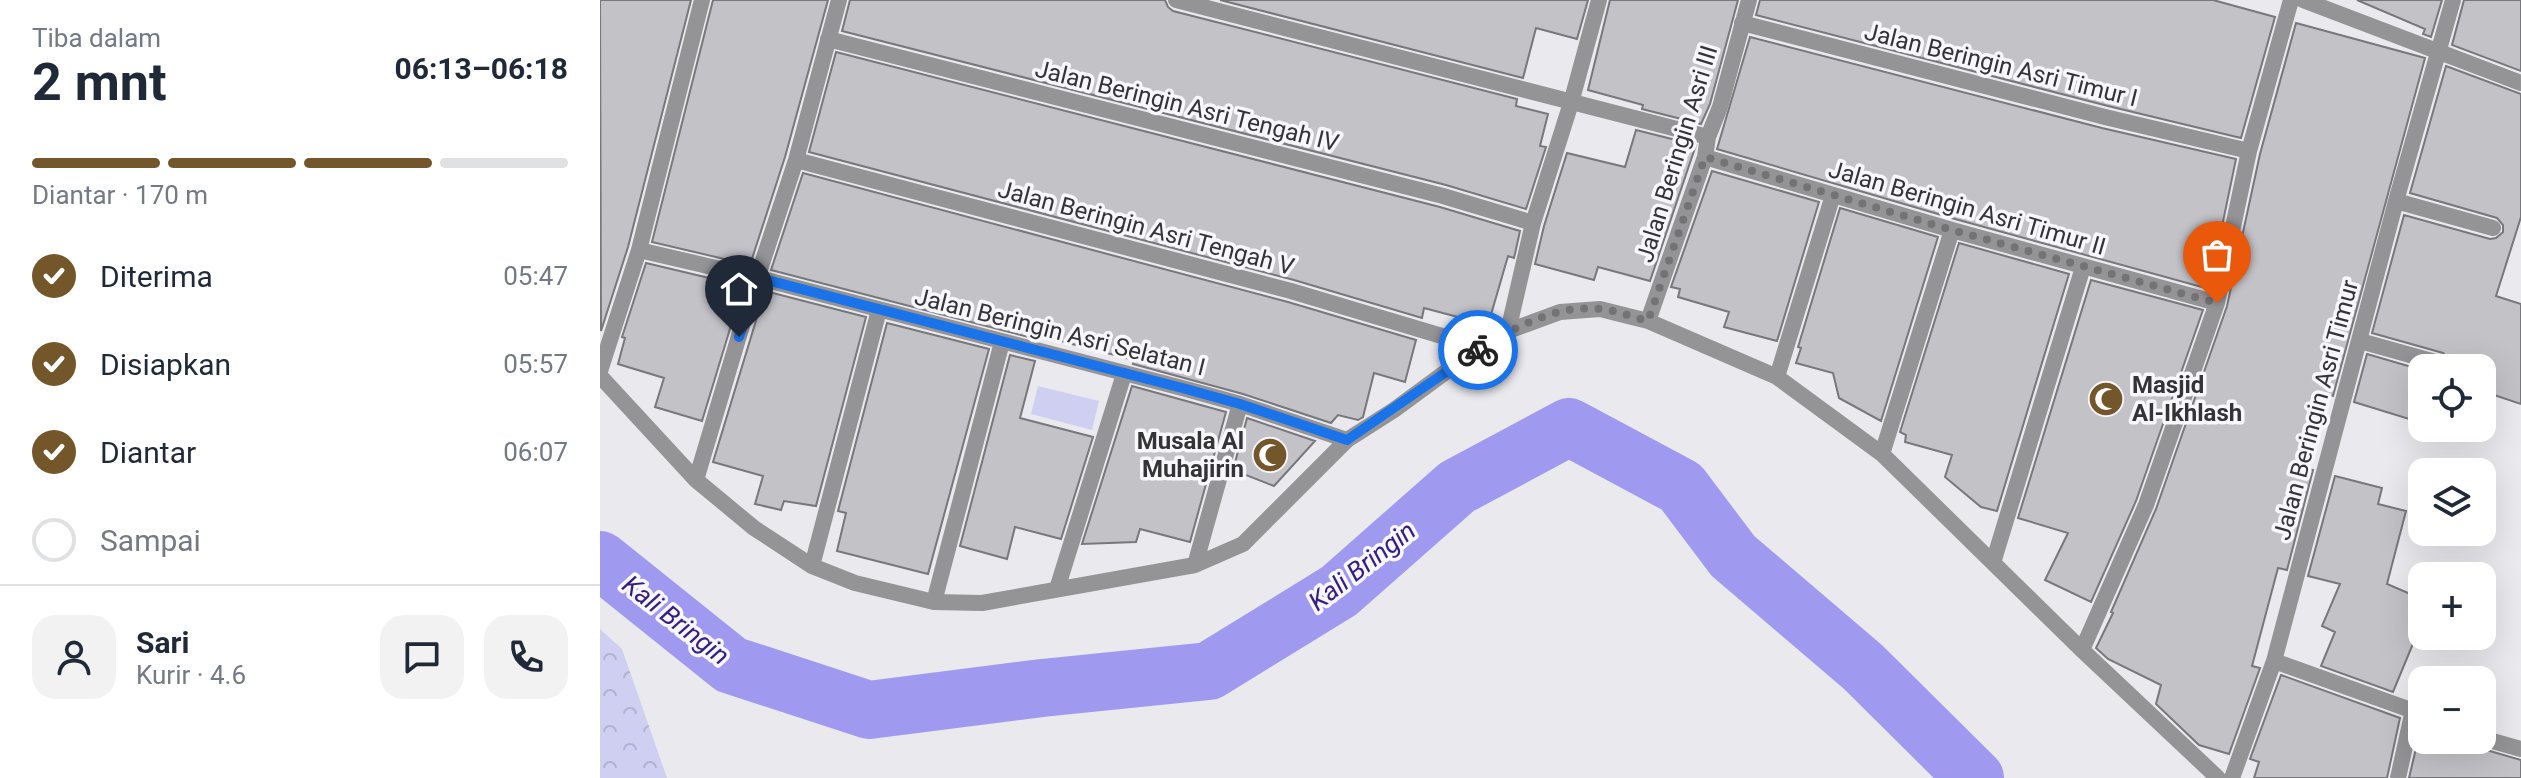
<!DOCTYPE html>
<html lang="id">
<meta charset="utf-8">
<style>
body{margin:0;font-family:Roboto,sans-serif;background:#f2f2f3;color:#1f2937;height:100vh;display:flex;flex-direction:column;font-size:30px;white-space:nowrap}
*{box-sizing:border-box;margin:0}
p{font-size:26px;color:#747a83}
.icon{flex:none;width:44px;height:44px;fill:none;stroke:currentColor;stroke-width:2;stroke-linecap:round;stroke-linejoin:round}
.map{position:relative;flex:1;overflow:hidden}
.sheet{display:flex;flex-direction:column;background:#fff;width:600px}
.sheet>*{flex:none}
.buttons{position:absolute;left:1808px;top:354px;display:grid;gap:16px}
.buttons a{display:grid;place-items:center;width:88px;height:88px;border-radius:16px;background:#fff;box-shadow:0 8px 32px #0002;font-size:40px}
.pin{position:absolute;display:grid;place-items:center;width:68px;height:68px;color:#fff;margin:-82px -34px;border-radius:50% 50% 50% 0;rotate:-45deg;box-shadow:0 0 8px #0007}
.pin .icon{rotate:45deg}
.courier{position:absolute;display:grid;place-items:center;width:80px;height:80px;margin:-40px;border:6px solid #1a73e8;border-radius:50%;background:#fff;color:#222;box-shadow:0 2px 10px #0007}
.headline em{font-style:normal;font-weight:700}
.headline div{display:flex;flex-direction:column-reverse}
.headline{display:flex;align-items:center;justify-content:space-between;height:136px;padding:0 32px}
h1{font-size:52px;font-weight:700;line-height:60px}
.bar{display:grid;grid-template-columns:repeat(4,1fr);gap:12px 8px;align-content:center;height:96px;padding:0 32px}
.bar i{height:10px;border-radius:6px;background:#e0e1e3}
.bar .on{background:#73562a}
.bar p{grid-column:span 4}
.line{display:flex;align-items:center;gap:20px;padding:0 32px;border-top:2px solid #e0e1e3}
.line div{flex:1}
.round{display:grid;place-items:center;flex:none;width:84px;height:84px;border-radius:24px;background:#f2f2f3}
ol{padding:0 32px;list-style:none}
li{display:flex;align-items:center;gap:24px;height:88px}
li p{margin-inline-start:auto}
li .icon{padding:8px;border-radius:50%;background:#73562a;color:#fff;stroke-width:4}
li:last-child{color:#747a83}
li i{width:44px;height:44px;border:4px solid #e0e1e3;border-radius:50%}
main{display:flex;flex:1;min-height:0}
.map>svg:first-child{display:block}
.forest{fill:url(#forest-crowns)}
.pitch{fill:#cfcff2}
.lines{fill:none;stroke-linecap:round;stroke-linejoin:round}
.river{stroke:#9f99f0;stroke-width:58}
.building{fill:#c2c2c7;stroke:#78787c;stroke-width:2}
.street{stroke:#949496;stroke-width:16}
.done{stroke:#737376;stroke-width:8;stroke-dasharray:0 14.4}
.route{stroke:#1a73e8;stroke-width:10}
.labels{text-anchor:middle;stroke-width:7;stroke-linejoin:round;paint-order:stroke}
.street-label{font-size:24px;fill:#343436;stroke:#f7f7fc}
.poi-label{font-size:24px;font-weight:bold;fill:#343436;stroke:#f7f7fc;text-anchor:start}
.water-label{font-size:26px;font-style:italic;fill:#351d81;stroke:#f7f7fc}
</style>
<main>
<section class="sheet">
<div class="headline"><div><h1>2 mnt</h1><p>Tiba dalam</p></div><em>06:13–06:18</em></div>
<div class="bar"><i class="on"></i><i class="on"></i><i class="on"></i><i></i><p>Diantar · 170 m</p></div>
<ol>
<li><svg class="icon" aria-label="check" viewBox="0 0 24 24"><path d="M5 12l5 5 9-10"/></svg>Diterima<p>05:47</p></li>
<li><svg class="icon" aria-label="check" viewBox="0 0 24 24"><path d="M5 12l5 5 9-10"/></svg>Disiapkan<p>05:57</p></li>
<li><svg class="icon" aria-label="check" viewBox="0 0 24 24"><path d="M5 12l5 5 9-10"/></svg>Diantar<p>06:07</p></li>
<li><i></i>Sampai</li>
</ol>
<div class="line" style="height:144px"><a class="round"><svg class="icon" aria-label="person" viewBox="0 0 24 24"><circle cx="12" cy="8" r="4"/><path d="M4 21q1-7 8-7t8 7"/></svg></a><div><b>Sari</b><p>Kurir · 4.6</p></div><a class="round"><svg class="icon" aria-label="chat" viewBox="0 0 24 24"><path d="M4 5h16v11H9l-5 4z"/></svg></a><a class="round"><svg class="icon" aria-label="phone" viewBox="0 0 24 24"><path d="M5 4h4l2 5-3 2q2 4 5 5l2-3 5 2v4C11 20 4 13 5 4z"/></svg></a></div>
</section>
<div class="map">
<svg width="1921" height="778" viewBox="0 0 1921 778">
<defs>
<pattern id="forest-crowns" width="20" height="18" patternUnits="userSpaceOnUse" patternTransform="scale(2)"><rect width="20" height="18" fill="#cfcff2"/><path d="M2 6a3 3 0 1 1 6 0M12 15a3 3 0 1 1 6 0" fill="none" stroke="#b2b2d0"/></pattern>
</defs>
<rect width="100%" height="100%" fill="#e9e9ee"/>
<path class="forest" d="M 0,629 L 22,649 L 67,778 L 0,778 Z"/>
<path class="pitch" d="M 438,386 L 499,401 L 492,430 L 431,414 Z"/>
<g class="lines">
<path class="river" d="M 0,560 L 131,665 L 269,710 L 442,688 L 609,671 L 739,591 L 857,487 L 969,427 L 1081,487 L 1133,556 L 1263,667 L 1375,778"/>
</g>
<path class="building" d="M 0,0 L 91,0 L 28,247 L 1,331 Z
M 113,0 L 228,0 L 185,157 L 150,265 L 52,242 Z
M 250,0 L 565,0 L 568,7 L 573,11 L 917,99 L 916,106 L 948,114 L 940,146 L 946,147 L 926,209 L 846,185 L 242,31 Z
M 620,0 L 988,0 L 977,39 L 936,28 L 923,78 Z
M 1010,0 L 1138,0 L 1110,104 L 1101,124 L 1042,109 L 1043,105 L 988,90 Z
M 1160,0 L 1613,0 L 1675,17 L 1641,138 L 1508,106 L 1156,15 Z
M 1757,0 L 1842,0 L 1831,37 L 1823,34 L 1825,29 Z
M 1864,0 L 1921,0 L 1921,71 L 1852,45 Z
M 1696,23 L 1825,58 L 1733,396 L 1728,394 L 1715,440 L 1708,469 L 1713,470 L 1687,570 L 1678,568 L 1652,666 L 1660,668 L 1629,754 L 1599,745 L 1556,704 L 1561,685 L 1508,659 L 1496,648 L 1513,613 L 1511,612 L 1556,509 L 1627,306 L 1660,154 Z
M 1150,37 L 1502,128 L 1636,159 L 1609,289 L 1355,219 L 1117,149 Z
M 236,52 L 840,207 L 920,231 L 914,258 L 908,256 L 888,325 L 824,308 L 822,318 L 694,280 L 209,152 Z
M 1846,66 L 1921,94 L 1921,217 L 1896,296 L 1921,304 L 1921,404 L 1882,391 L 1882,368 L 1848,368 L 1849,360 L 1843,353 L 1772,333 L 1804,215 L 1890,239 L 1896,238 L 1903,232 L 1903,225 L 1897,218 L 1810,193 Z
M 1036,130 L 1096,145 L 1050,281 L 998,267 L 994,280 L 935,264 L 944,226 L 967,153 L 1025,167 Z
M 1112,171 L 1219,202 L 1177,341 L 1124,327 L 1129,312 L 1078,297 L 1080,289 L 1071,287 Z
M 203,173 L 688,302 L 816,340 L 805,382 L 774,373 L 763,417 L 758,420 L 738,415 L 731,423 L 643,394 L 533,364 L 534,360 L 441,336 L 440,340 L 171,270 Z
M 1240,208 L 1338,237 L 1281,421 L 1239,398 L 1233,373 L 1196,363 L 1201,348 L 1198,347 Z
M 1359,243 L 1469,274 L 1397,511 L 1381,507 L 1345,477 L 1352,455 L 1305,442 L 1306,435 L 1300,432 Z
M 46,263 L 143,286 L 102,421 L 55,407 L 64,378 L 18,364 L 25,338 L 22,337 Z
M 1491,280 L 1603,310 L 1536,501 L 1491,602 L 1445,580 L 1468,533 L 1418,518 Z
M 165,291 L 266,317 L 216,506 L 184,501 L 181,510 L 155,504 L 163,476 L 113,462 Z
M 287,323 L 389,349 L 328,574 L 237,551 L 246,513 L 238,511 Z
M 1767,354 L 1822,370 L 1822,423 L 1754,402 Z
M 410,355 L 435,361 L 420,418 L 493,437 L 461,539 L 415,527 L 407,559 L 360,546 Z
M 532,386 L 626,412 L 590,542 L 540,529 L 536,542 L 482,544 Z
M 647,418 L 715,441 L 674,486 L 633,470 Z
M 1735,476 L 1782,488 L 1778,504 L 1806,511 L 1787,584 L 1822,599 L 1822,622 L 1793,692 L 1721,666 L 1735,632 L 1722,626 L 1740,584 L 1708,576 Z
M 1681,675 L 1800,718 L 1787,778 L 1654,778 L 1659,762 L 1650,759 Z
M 1818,740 L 1852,740 L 1921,760 L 1921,778 L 1809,778 Z"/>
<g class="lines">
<path class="street" d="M 576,0 L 1108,137
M 1703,0 L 1921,83
M 1142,23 L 1505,117 L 1649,151
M 228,39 L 843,196 L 933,223
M 1105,157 L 1352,230 L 1617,303
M 196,160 L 691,291 L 882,348
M 1796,201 L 1893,228
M 39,250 L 159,278 L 586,389 L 640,404 L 747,440
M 1048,321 L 1105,157 L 1108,137 L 1120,107 L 1149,0
M 908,331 L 933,223 L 971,103 L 999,0
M 1760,341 L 1839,363
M 0,371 L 39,250 L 102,0
M 0,376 L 96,480 L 154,528 L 212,566 L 255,583 L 334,602 L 382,603 L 595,565 L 643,544 L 747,440 L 794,410 L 862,360 L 908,331 L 960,312 L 1000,309 L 1048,321 L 1177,377 L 1282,454 L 1482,650 L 1618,778
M 1177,377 L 1233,195
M 1282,454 L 1352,230
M 96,480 L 147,309 L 196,160 L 239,0
M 1393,563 L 1483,267
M 595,565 L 640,404
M 212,566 L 279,310
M 457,589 L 524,374
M 334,602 L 402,342
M 1482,650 L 1546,505 L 1617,303 L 1649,151 L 1691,0
M 1674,661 L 1822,714
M 1882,738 L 1921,749
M 1632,778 L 1674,661 L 1796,201 L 1853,0
M 1798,778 L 1813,710"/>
</g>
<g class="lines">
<path class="done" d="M 878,350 C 913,328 957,304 1000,309 C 1016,310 1032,317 1048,321 L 1105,157 L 1352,230 L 1617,303"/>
<path class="route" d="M 139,337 L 159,278 L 586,389 L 640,404 L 747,440 L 878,350"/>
</g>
<defs>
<symbol id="mosque-disc" viewBox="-11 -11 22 22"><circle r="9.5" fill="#73562a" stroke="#f7f7fc"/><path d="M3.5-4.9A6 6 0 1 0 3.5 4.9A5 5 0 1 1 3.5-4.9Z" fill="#fff"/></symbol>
</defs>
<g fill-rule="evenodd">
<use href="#mosque-disc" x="1486" y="379" width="40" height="40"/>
<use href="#mosque-disc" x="650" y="435" width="40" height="40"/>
</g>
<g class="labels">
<g class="street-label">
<text transform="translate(1401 65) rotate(14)" y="8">Jalan Beringin Asri Timur I</text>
<text transform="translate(587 106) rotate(14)" y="8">Jalan Beringin Asri Tengah IV</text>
<text transform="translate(1077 154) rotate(-73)" y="8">Jalan Beringin Asri III</text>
<text transform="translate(1367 208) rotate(16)" y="8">Jalan Beringin Asri Timur II</text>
<text transform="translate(546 228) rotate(15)" y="8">Jalan Beringin Asri Tengah V</text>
<text transform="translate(460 332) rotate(14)" y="8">Jalan Beringin Asri Selatan I</text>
<text transform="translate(1716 410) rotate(-75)" y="8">Jalan Beringin Asri Timur</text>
</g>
<g class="poi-label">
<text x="1532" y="393">Masjid<tspan x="1532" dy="28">Al-Ikhlash</tspan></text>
<text x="644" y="449" text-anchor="end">Musala Al<tspan x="644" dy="28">Muhajirin</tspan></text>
</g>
<g class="water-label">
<text transform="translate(762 566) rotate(-38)" y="9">Kali Bringin</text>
<text transform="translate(76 620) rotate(38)" y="9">Kali Bringin</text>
</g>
</g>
</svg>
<div class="buttons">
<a><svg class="icon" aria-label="locate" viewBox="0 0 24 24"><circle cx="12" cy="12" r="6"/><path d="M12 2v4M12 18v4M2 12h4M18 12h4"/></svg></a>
<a><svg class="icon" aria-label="layers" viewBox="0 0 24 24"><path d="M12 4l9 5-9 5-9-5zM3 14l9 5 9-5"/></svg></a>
<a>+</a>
<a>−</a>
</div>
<div class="pin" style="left:1617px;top:303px;background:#ea580c"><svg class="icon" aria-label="bag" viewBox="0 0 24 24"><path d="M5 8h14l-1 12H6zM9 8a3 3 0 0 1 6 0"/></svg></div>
<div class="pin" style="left:139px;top:337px;background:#1f2937"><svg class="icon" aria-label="home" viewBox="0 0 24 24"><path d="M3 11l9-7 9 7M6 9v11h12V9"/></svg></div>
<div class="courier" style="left:878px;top:350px"><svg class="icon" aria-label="bike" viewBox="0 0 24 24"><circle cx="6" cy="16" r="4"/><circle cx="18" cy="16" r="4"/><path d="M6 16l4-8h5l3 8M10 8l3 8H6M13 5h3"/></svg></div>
</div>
</main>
